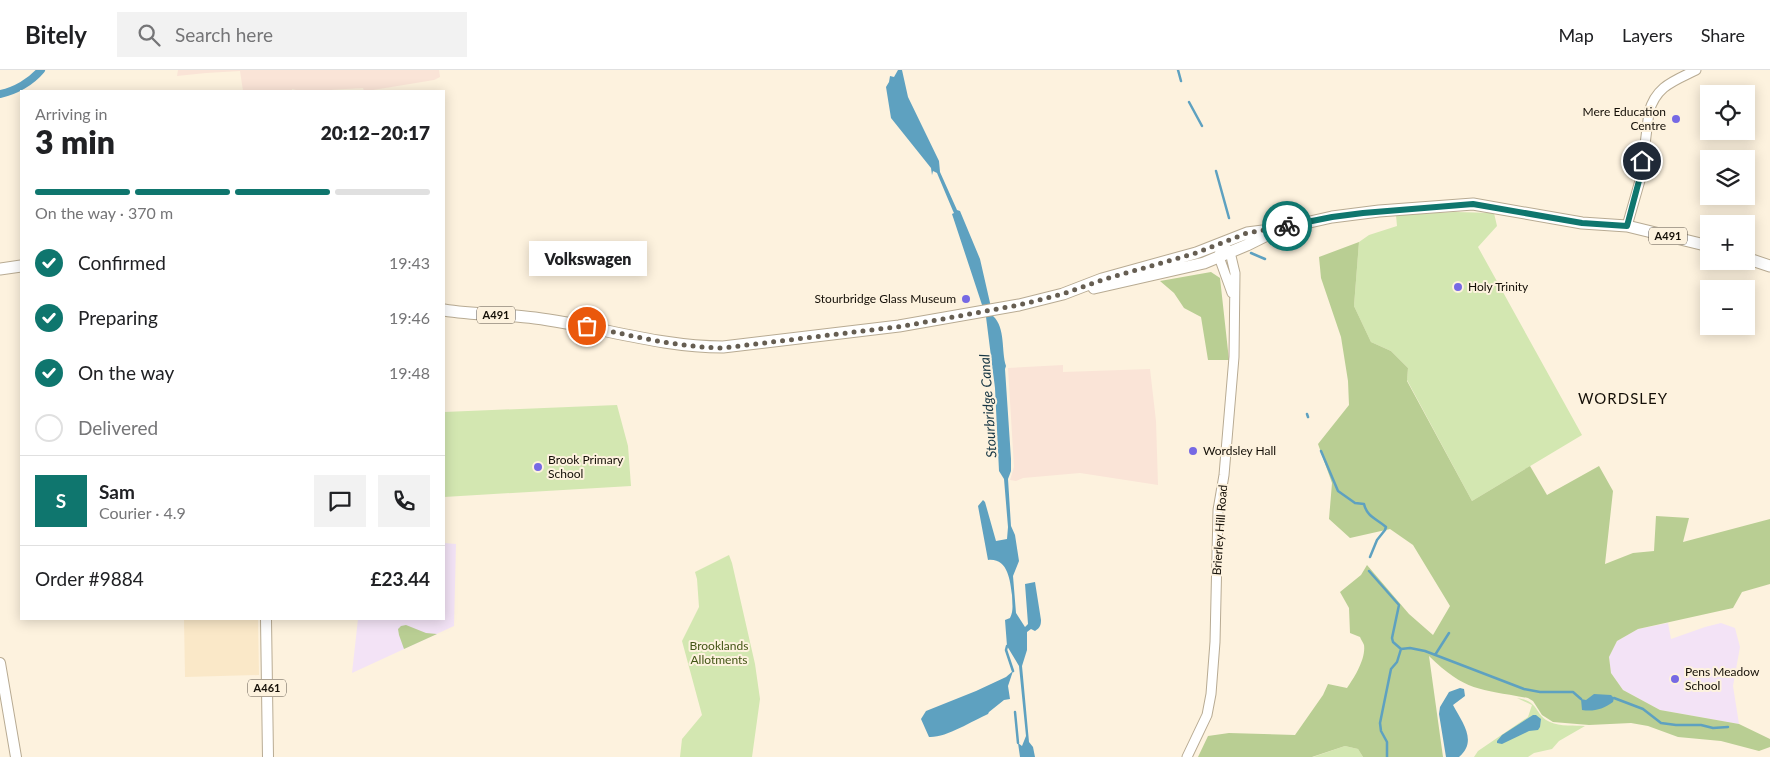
<!DOCTYPE html>
<meta charset="utf-8">
<style>
body{margin:0;font-family:Lato,sans-serif;background:#f2f2f2;color:#202124;height:100vh;display:flex;flex-direction:column;font-size:19px;white-space:nowrap}
*{box-sizing:border-box;margin:0}
p{font-size:16px;color:#757577}
.icon{flex:none;width:28px;height:28px;fill:none;stroke:currentColor;stroke-width:2;stroke-linecap:round;stroke-linejoin:round}
.map{position:relative;flex:1;overflow:hidden}
.panel{position:absolute;left:20px;top:20px;width:425px;height:530px;display:flex;flex-direction:column;background:#fff;border-radius:0px;box-shadow:0 2px 12px #0003}
.panel>*{flex:none}
.tools{position:absolute;left:1700px;top:15px;display:grid;gap:10px}
.tools a{display:grid;place-items:center;width:55px;height:55px;border-radius:0px;background:#fff;box-shadow:0 2px 12px #0003;font-size:25px}
.pin{position:absolute;display:grid;place-items:center;width:42px;height:42px;color:#fff;margin:-21px;border:2px solid #fff;border-radius:50%;box-shadow:0 1px 5px #0007}
.courier{position:absolute;display:grid;place-items:center;width:50px;height:50px;margin:-25px;border:4px solid #0f766e;border-radius:50%;background:#fff;color:#222;box-shadow:0 1px 6px #0007}
.bubble{position:absolute;height:35px;border-radius:0px;background:#fff;box-shadow:0 2px 12px #0003;font-size:16px;font-weight:800;line-height:35px;text-align:center}
.head em{font-style:normal;font-weight:800}
.head div{display:flex;flex-direction:column-reverse}
.head{display:flex;align-items:center;justify-content:space-between;height:85px;padding:0 15px}
h1{font-size:32px;font-weight:800;line-height:38px}
.bar{display:grid;grid-template-columns:repeat(4,1fr);gap:8px 5px;align-content:center;height:60px;padding:0 15px}
.bar i{height:6px;border-radius:4px;background:#e0e0e0}
.bar .on{background:#0f766e}
.bar p{grid-column:span 4}
.line{display:flex;align-items:center;gap:12px;padding:0 15px;border-top:1px solid #e0e0e0}
.line div{flex:1}
.round{display:grid;place-items:center;flex:none;width:52px;height:52px;border-radius:0px;background:#f2f2f2}
ol{padding:0 15px;list-style:none}
li{display:flex;align-items:center;gap:15px;height:55px}
li p{margin-inline-start:auto}
li .icon{padding:5px;border-radius:50%;background:#0f766e;color:#fff;stroke-width:4}
li:last-child{color:#757577}
li i{width:28px;height:28px;border:2px solid #e0e0e0;border-radius:50%}
header{display:flex;align-items:center;gap:30px;box-sizing:border-box;height:70px;padding:0 25px;background:#fff;border-bottom:1px solid #e0e0e0}
header strong{font-size:24px}
nav{display:flex;gap:28px;margin-inline-start:auto;font-size:18px}
.search{width:350px;height:45px;background:#f2f2f2;display:flex;align-items:center;gap:12px;box-sizing:border-box;padding:0 18px;border-radius:0px;color:#757577;font-size:19px}
.map>svg:first-child{display:block}
.built{fill:#fae8c8}
.industrial{fill:#fae4d7}
.education{fill:#f3e3f6}
.green{fill:#d3e7b1}
.forest{fill:#b9ce93}
.water{fill:#5ea1c0}
.lines{fill:none;stroke-linecap:round;stroke-linejoin:round}
.stream{stroke:#5ea1c0;stroke-width:2.5}
.canal{stroke:#5ea1c0;stroke-width:8}
.secondary-casing{stroke:#b8ab93;stroke-width:11}
.primary-casing{stroke:#b8ab93;stroke-width:12}
.highway-casing{stroke:#b8ab93;stroke-width:13}
.secondary{stroke:#fff;stroke-width:9}
.primary{stroke:#fff;stroke-width:10}
.highway{stroke:#fff;stroke-width:11}
.done{stroke:#665e52;stroke-width:5;stroke-dasharray:0 9}
.route{stroke:#0f766e;stroke-width:6}
.poi-dot{fill:#7669e4;stroke:#fdf2de;stroke-width:2}
.labels{text-anchor:middle;stroke-width:4;stroke-linejoin:round;paint-order:stroke}
.shield{fill:#fdf2de;stroke:#5a5348;stroke-width:1}
.shield-label{font-size:11px;font-weight:bold;fill:#140f07}
.poi-label{font-size:12px;fill:#140f07;stroke:#fdf2de;text-anchor:start}
.street-label{font-size:12px;fill:#140f07;stroke:#fdf2de}
.park-label{font-size:12px;fill:#445617;stroke:#fdf2de}
.water-label{font-size:14px;font-style:italic;fill:#163644;stroke:#fdf2de}
.quarter-label{font-size:15px;letter-spacing:1px;fill:#140f07;stroke:#fdf2de}
</style>
<header>
<strong>Bitely</strong>
<div class="search"><svg class="icon" aria-label="search" viewBox="0 0 24 24"><circle cx="10" cy="10" r="6"/><path d="M15 15l6 6"/></svg>Search here</div>
<nav><a>Map</a><a>Layers</a><a>Share</a></nav>
</header>
<div class="map">
<svg width="1770" height="687" viewBox="0 0 1770 687">
<rect width="100%" height="100%" fill="#fdf2de"/>
<path class="built" d="M 184,549 L 258,549 L 259,605 L 185,607 Z"/>
<path class="industrial" d="M 178,0 L 439,0 L 440,7 L 434,10 L 367,21 L 364,21 L 363,18 L 314,21 L 300,21 L 292,19 L 292,21 L 243,21 L 240,1 L 206,3 L 177,6 Z
M 1063,295 L 1063,302 L 1150,299 L 1156,351 L 1158,415 L 1080,403 L 1023,408 L 1016,411 L 1010,410 L 1014,397 L 1008,298 Z"/>
<path class="education" d="M 444,473 L 456,474 L 454,556 L 352,603 L 358,549 L 444,549 Z
M 1668,553 L 1671,569 L 1705,557 L 1721,553 L 1735,558 L 1740,577 L 1733,616 L 1739,654 L 1660,640 L 1623,620 L 1611,603 L 1609,587 L 1617,571 L 1638,559 Z"/>
<path class="green" d="M 1455,142 L 1494,143 L 1497,156 L 1478,177 L 1582,365 L 1472,431 L 1407,310 L 1408,298 L 1391,281 L 1371,272 L 1354,236 L 1359,172 L 1369,165 L 1397,156 L 1396,145 Z
M 617,335 L 628,376 L 631,416 L 444,427 L 444,342 Z
M 729,485 L 732,493 L 755,594 L 760,629 L 752,687 L 680,687 L 682,669 L 702,645 L 682,571 L 699,537 L 697,509 L 695,502 Z
M 1517,628 C 1540,631 1534,645 1550,652 C 1560,657 1575,655 1585,656 L 1559,671 L 1552,679 L 1534,683 L 1528,687 L 1474,687 L 1478,681 L 1528,647 L 1532,635 Z
M 1345,676 L 1358,679 L 1363,687 L 1313,687 Z"/>
<path class="forest" d="M 1359,172 L 1354,236 L 1371,272 L 1391,281 L 1408,298 L 1407,311 L 1472,431 L 1530,396 L 1547,425 L 1599,396 L 1613,421 L 1605,494 L 1633,483 L 1654,481 L 1656,446 L 1689,448 L 1683,472 L 1770,449 L 1770,514 L 1742,522 L 1733,538 L 1638,559 L 1617,571 L 1609,587 L 1611,603 L 1623,620 L 1660,640 L 1739,654 L 1770,669 L 1770,677 L 1759,681 L 1721,671 L 1678,667 L 1648,656 L 1631,653 L 1589,655 L 1553,652 L 1542,645 L 1533,631 L 1528,628 C 1480,619 1466,622 1429,586 L 1443,687 L 1363,687 L 1358,679 L 1345,676 L 1312,687 L 1198,687 L 1208,666 L 1229,663 L 1295,665 L 1323,625 L 1328,614 L 1347,618 C 1354,608 1366,589 1364,575 C 1363,572 1361,570 1360,567 L 1350,563 L 1349,538 L 1340,522 L 1361,505 L 1367,495 L 1409,544 L 1433,565 L 1450,536 L 1413,475 L 1390,459 L 1350,468 L 1329,449 L 1332,413 L 1318,374 L 1349,335 L 1348,311 L 1341,267 L 1321,208 L 1319,187 Z
M 1211,202 L 1220,208 L 1229,290 L 1208,290 L 1201,247 L 1184,238 L 1174,223 L 1160,211 Z
M 406,555 L 426,563 L 437,564 L 404,579 L 399,565 L 398,559 L 401,556 Z"/>
<path class="water" d="M 898,0 L 902,0 L 908,27 L 939,91 L 940,102 L 957,140 L 960,141 L 980,189 L 993,246 C 1006,258 1001,281 1006,296 L 1005,299 L 1011,389 L 1011,401 L 1008,409 L 1011,456 L 1015,465 L 1019,491 L 1013,506 L 1016,543 L 1025,557 L 1028,554 L 1025,514 L 1035,512 L 1041,550 C 1041,555 1040,558 1035,561 L 1031,559 L 1027,562 L 1027,580 L 1022,596 L 1029,672 L 1033,677 L 1035,687 L 1020,687 L 1018,673 L 1022,676 L 1026,666 L 1019,596 L 1007,576 L 1005,550 L 1010,548 C 1014,540 1012,533 1012,525 C 1010,510 1008,488 988,490 L 978,436 L 983,430 L 985,432 L 996,471 L 1007,469 L 1008,457 L 1004,409 L 999,401 L 995,318 L 986,247 L 952,144 L 954,143 L 953,141 L 937,103 L 933,101 L 932,105 L 931,98 L 891,48 L 886,17 L 889,12 L 890,6 L 894,7 Z
M 1013,601 L 1008,616 L 1010,629 L 1004,630 L 989,642 L 988,644 C 972,651 946,668 929,667 L 921,649 L 926,641 L 976,621 L 1006,607 Z
M 1460,618 L 1464,619 L 1465,626 L 1453,635 C 1462,652 1478,671 1459,687 L 1446,687 L 1439,644 L 1440,637 L 1449,622 Z
M 1594,624 L 1611,625 L 1614,628 L 1613,632 C 1603,639 1594,642 1582,640 L 1581,629 L 1586,630 Z
M 1533,645 L 1536,645 L 1541,649 L 1540,657 L 1538,660 L 1529,661 L 1502,674 L 1497,673 L 1497,671 L 1502,665 Z"/>
<g class="lines">
<path class="stream" d="M 1178,0 L 1181,11
M 1189,32 L 1202,56
M 1216,101 L 1229,148
M 1251,183 L 1265,189
M 1307,344 L 1308,347
M 1321,381 L 1338,421 L 1355,433 L 1364,434 C 1367,447 1377,449 1386,457 L 1385,460 L 1377,470 L 1370,487
M 1369,501 L 1399,535 L 1392,568 L 1393,572 L 1401,579 L 1397,592 L 1391,599 L 1380,653 L 1381,661 L 1387,672 L 1387,687
M 1007,576 L 1006,580 L 1013,601
M 1401,579 L 1410,578 L 1425,581 L 1524,619 L 1540,622 L 1573,622 L 1581,629
M 1435,585 L 1449,563
M 1614,628 L 1643,639 L 1661,653 L 1676,655 L 1701,655 L 1713,658 L 1728,657
M 1015,642 L 1018,673"/>
<path class="canal" d="M 0,24 C 15,21 31,12 41,0"/>
<defs>
<path id="secondary" d="M 1627,156 L 1641,107 L 1649,42 C 1656,16 1674,11 1696,0
M 1221,173 L 1219,187 L 1232,223
M 1187,687 L 1207,645 L 1211,624 L 1215,572 L 1218,440 L 1224,405 L 1234,287 L 1235,203 L 1230,182 L 1226,178"/>
<path id="primary" d="M 266,549 L 268,687
M 0,593 L 16,687"/>
<path id="highway" d="M 1746,188 L 1770,196
M 0,199 L 21,196
M 1094,218 L 1204,193 L 1247,175 L 1271,163
M 444,240 C 474,245 505,244 535,248 C 598,256 659,277 723,277 L 899,256 L 1019,235 L 1063,224 L 1102,209 L 1196,183 L 1247,163 L 1279,159 L 1332,147 L 1379,141 L 1473,134 L 1582,153 L 1627,156 L 1709,176"/>
</defs>
<use href="#secondary" class="secondary-casing"/>
<use href="#primary" class="primary-casing"/>
<use href="#highway" class="highway-casing"/>
<use href="#secondary" class="secondary"/>
<use href="#primary" class="primary"/>
<use href="#highway" class="highway"/>
</g>
<g class="lines">
<path class="done" d="M 587,256 C 632,266 676,277 723,278 L 904,256 L 1019,235 L 1063,224 L 1102,210 L 1196,183 L 1247,163 L 1287,156"/>
<path class="route" d="M 1287,156 L 1332,147 L 1363,143 L 1473,134 L 1582,153 L 1627,156 L 1640,107 L 1642,91"/>
</g>
<g class="poi-dot">
<circle cx="1676" cy="49" r="5"/>
<circle cx="1458" cy="217" r="5"/>
<circle cx="966" cy="229" r="5"/>
<circle cx="1193" cy="381" r="5"/>
<circle cx="538" cy="397" r="5"/>
<circle cx="1675" cy="609" r="5"/>
</g>
<g class="labels">
<g class="shield">
<rect x="1649" y="157.5" width="38" height="17" rx="4"/>
<rect x="477" y="236.5" width="38" height="17" rx="4"/>
<rect x="248" y="609.5" width="38" height="17" rx="4"/>
</g>
<g class="shield-label">
<text x="1668" y="170">A491</text>
<text x="496" y="249">A491</text>
<text x="267" y="622">A461</text>
</g>
<g class="poi-label">
<text x="1666" y="46" text-anchor="end">Mere Education<tspan x="1666" dy="14">Centre</tspan></text>
<text x="1468" y="221">Holy Trinity</text>
<text x="956" y="233" text-anchor="end">Stourbridge Glass Museum</text>
<text x="1203" y="385">Wordsley Hall</text>
<text x="548" y="394">Brook Primary<tspan x="548" dy="14">School</tspan></text>
<text x="1685" y="606">Pens Meadow<tspan x="1685" dy="14">School</tspan></text>
</g>
<g class="street-label">
<text transform="translate(1220 460) rotate(-86)" y="4">Brierley Hill Road</text>
</g>
<g class="park-label">
<text x="719" y="580">Brooklands<tspan x="719" dy="14">Allotments</tspan></text>
</g>
<g class="water-label">
<text transform="translate(988 336) rotate(-94)" y="5">Stourbridge Canal</text>
</g>
<g class="quarter-label">
<text x="1623" y="334">WORDSLEY</text>
</g>
</g>
</svg>
<div class="tools">
<a><svg class="icon" aria-label="locate" viewBox="0 0 24 24"><circle cx="12" cy="12" r="6"/><path d="M12 2v4M12 18v4M2 12h4M18 12h4"/></svg></a>
<a><svg class="icon" aria-label="layers" viewBox="0 0 24 24"><path d="M12 4l9 5-9 5-9-5zM3 14l9 5 9-5"/></svg></a>
<a>+</a>
<a>−</a>
</div>
<div class="pin" style="left:587px;top:256px;background:#ea580c"><svg class="icon" aria-label="bag" viewBox="0 0 24 24"><path d="M5 8h14l-1 12H6zM9 8a3 3 0 0 1 6 0"/></svg></div>
<div class="pin" style="left:1642px;top:91px;background:#1f2937"><svg class="icon" aria-label="home" viewBox="0 0 24 24"><path d="M3 11l9-7 9 7M6 9v11h12V9"/></svg></div>
<div class="courier" style="left:1287px;top:156px"><svg class="icon" aria-label="bike" viewBox="0 0 24 24"><circle cx="6" cy="16" r="4"/><circle cx="18" cy="16" r="4"/><path d="M6 16l4-8h5l3 8M10 8l3 8H6M13 5h3"/></svg></div>
<div class="bubble" style="left:529px;top:171px;width:118px">Volkswagen</div>
<section class="panel">
<div class="head"><div><h1>3 min</h1><p>Arriving in</p></div><em>20:12–20:17</em></div>
<div class="bar"><i class="on"></i><i class="on"></i><i class="on"></i><i></i><p>On the way · 370 m</p></div>
<ol>
<li><svg class="icon" aria-label="check" viewBox="0 0 24 24"><path d="M5 12l5 5 9-10"/></svg>Confirmed<p>19:43</p></li>
<li><svg class="icon" aria-label="check" viewBox="0 0 24 24"><path d="M5 12l5 5 9-10"/></svg>Preparing<p>19:46</p></li>
<li><svg class="icon" aria-label="check" viewBox="0 0 24 24"><path d="M5 12l5 5 9-10"/></svg>On the way<p>19:48</p></li>
<li><i></i>Delivered</li>
</ol>
<div class="line" style="height:90px"><b class="round" style="background:#0f766e;color:#fff">S</b><div><b>Sam</b><p>Courier · 4.9</p></div><a class="round"><svg class="icon" aria-label="chat" viewBox="0 0 24 24"><path d="M4 5h16v11H9l-5 4z"/></svg></a><a class="round"><svg class="icon" aria-label="phone" viewBox="0 0 24 24"><path d="M5 4h4l2 5-3 2q2 4 5 5l2-3 5 2v4C11 20 4 13 5 4z"/></svg></a></div>
<div class="line" style="height:65px"><div>Order #9884</div><b>£23.44</b></div>
</section>
</div>
